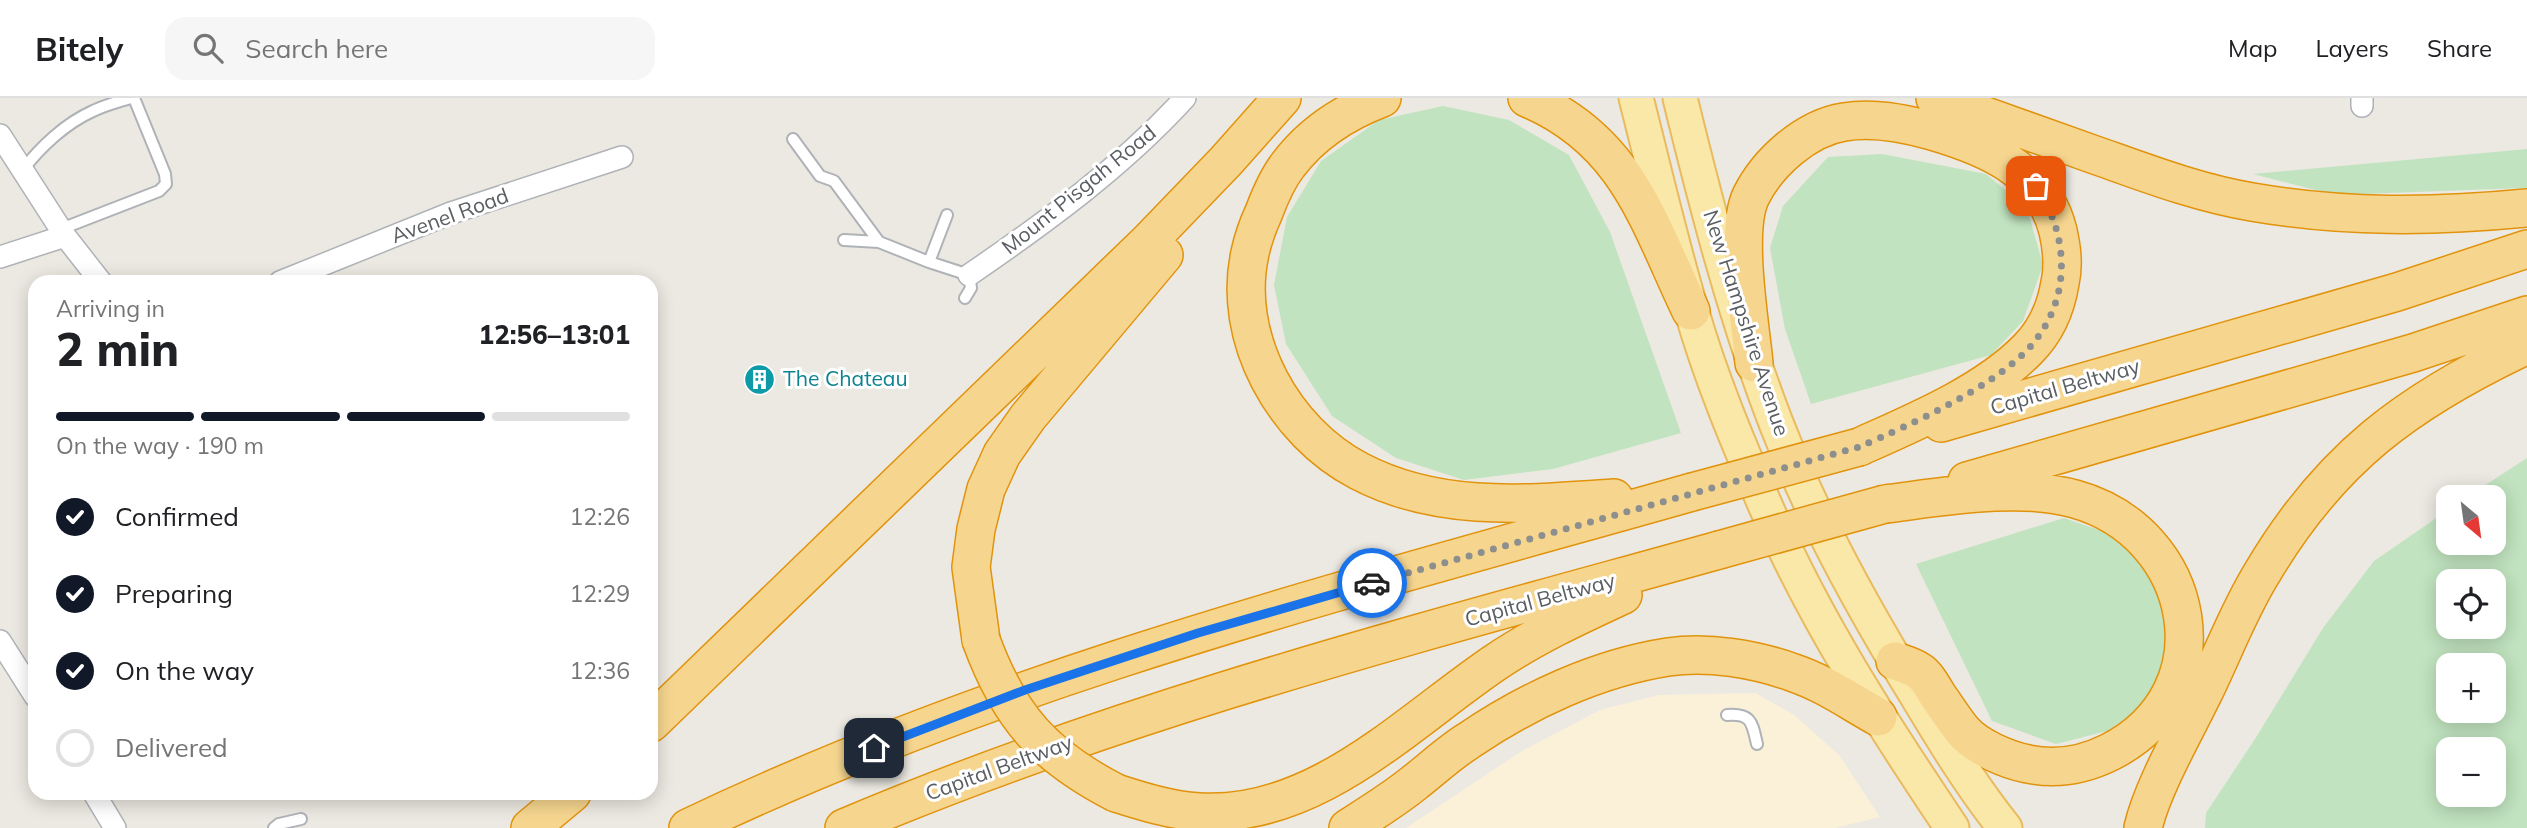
<!DOCTYPE html>
<meta charset="utf-8">
<style>
body{margin:0;font-family:Mulish,sans-serif;background:#f6f6f6;color:#202124;height:100vh;display:flex;flex-direction:column;font-size:26px;white-space:nowrap}
*{box-sizing:border-box;margin:0}
p{font-size:23px;color:#757577}
.icon{flex:none;width:38px;height:38px;fill:none;stroke:currentColor;stroke-width:2;stroke-linecap:round;stroke-linejoin:round}
.map{position:relative;flex:1;overflow:hidden}
.panel{position:absolute;left:28px;top:177px;width:630px;height:525px;display:flex;flex-direction:column;background:#fff;border-radius:21px;box-shadow:0 4px 18px #0003}
.panel>*{flex:none}
.needle{width:46px;rotate:151deg}
.controls{position:absolute;left:2436px;top:387px;display:grid;gap:14px}
.controls a{display:grid;place-items:center;width:70px;height:70px;border-radius:14px;background:#fff;box-shadow:0 4px 18px #0003;font-size:35px}
.pin{position:absolute;display:grid;place-items:center;width:60px;height:60px;color:#fff;margin:-30px;border-radius:14px;box-shadow:0 4px 10px #0006}
.courier{position:absolute;display:grid;place-items:center;width:70px;height:70px;margin:-35px;border:5px solid #1a73e8;border-radius:50%;background:#fff;color:#222;box-shadow:0 2px 9px #0007}
.head em{font-style:normal;font-weight:800}
.head div{display:flex;flex-direction:column-reverse}
.head{display:flex;align-items:center;justify-content:space-between;height:119px;padding:0 28px}
h1{font-size:46px;font-weight:800;line-height:52px}
.bar{display:grid;grid-template-columns:repeat(4,1fr);gap:10px 7px;align-content:center;height:84px;padding:0 28px}
.bar i{height:9px;border-radius:5px;background:#e0e0e0}
.bar .on{background:#111827}
.bar p{grid-column:span 4}
ol{padding:0 28px;list-style:none}
li{display:flex;align-items:center;gap:21px;height:77px}
li p{margin-inline-start:auto}
li .icon{padding:7px;border-radius:50%;background:#111827;color:#fff;stroke-width:4}
li:last-child{color:#757577}
li i{width:38px;height:38px;border:4px solid #e0e0e0;border-radius:50%}
header{display:flex;align-items:center;gap:42px;box-sizing:border-box;height:98px;padding:0 35px;background:#fff;border-bottom:2px solid #e0e0e0}
header strong{font-size:33px}
nav{display:flex;gap:38px;margin-inline-start:auto;font-size:24px}
.search{width:490px;height:63px;background:#f6f6f6;display:flex;align-items:center;gap:18px;box-sizing:border-box;padding:0 24px;border-radius:21px;color:#757577;font-size:26px}
.map>svg:first-child{display:block}
.commercial{fill:#fbf1d8}
.green{fill:#c1e3bf;fill-rule:evenodd}
.lines{fill:none;stroke-linecap:round;stroke-linejoin:round}
.service-casing{stroke:#afb3b7;stroke-width:14}
.minor-casing{stroke:#afb3b7;stroke-width:24}
.primary-casing{stroke:#e9ba5e;stroke-width:37}
.motorway-casing{stroke:#e1930d;stroke-width:40}
.service{stroke:#fff;stroke-width:10}
.minor{stroke:#fff;stroke-width:21}
.primary{stroke:#fae8a9;stroke-width:33}
.motorway{stroke:#f6d68f;stroke-width:37}
.motorway-bridge-casing{stroke:#e1930d;stroke-width:40;stroke-linecap:butt}
.motorway-bridge{stroke:#f6d68f;stroke-width:37}
.done{stroke:#8d8f8f;stroke-width:7;stroke-dasharray:0 12.6}
.route{stroke:#1a73e8;stroke-width:9}
.labels{text-anchor:middle;stroke-width:6;stroke-linejoin:round;paint-order:stroke}
.street-label{font-size:21px;fill:#5a5e62;stroke:#fff}
.culture-label{font-size:21px;fill:#0d838f;stroke:#fff;text-anchor:start}
</style>
<header>
<strong>Bitely</strong>
<div class="search"><svg class="icon" aria-label="search" viewBox="0 0 24 24"><circle cx="10" cy="10" r="6"/><path d="M15 15l6 6"/></svg>Search here</div>
<nav><a>Map</a><a>Layers</a><a>Share</a></nav>
</header>
<div class="map">
<svg width="2527" height="730" viewBox="0 0 2527 730">
<rect width="100%" height="100%" fill="#ece9e2"/>
<path class="commercial" d="M 1755,595 L 1794,617 L 1839,657 L 1880,719 L 1835,730 L 1406,730 L 1522,653 L 1600,612 L 1659,597 Z"/>
<path class="green" d="M 1443,8 L 1509,22 L 1569,57 L 1610,134 L 1681,335 L 1553,371 L 1464,382 L 1396,360 L 1332,318 L 1286,246 L 1274,187 L 1287,119 L 1321,63 L 1379,22 Z
M 2527,51 L 2527,90 L 2522,90 L 2335,97 L 2253,76 Z
M 1882,56 L 1986,76 L 2027,110 L 2043,167 L 2023,223 L 1991,257 L 1811,306 L 1785,231 L 1770,150 L 1783,108 L 1828,59 Z
M 2527,360 L 2527,730 L 2205,730 L 2206,715 L 2255,641 L 2323,530 L 2374,463 L 2448,412 L 2448,444 L 2494,444 L 2494,399 L 2467,399 ZM 2448,483 L 2494,483 L 2494,528 L 2448,528 ZM 2494,567 L 2494,612 L 2448,612 L 2448,567 ZM 2494,651 L 2494,696 L 2448,696 L 2448,651 Z
M 2064,420 L 2105,434 L 2144,466 L 2164,514 L 2166,568 L 2146,606 L 2107,633 L 2056,646 L 1992,623 L 1916,466 Z"/>
<g class="lines">
<defs>
<path id="service" d="M 793,41 L 820,78 L 834,83 L 879,144
M 22,73 C 40,49 66,25 93,13 C 105,7 118,4 130,0
M 947,117 L 929,164 L 969,177 L 971,190 L 965,200
M 61,131 L 159,93 L 166,86 L 165,76 L 134,0
M 844,142 L 879,144 L 929,164
M 1727,617 C 1752,615 1752,625 1757,646
M 274,730 L 279,726 L 301,721"/>
<path id="minor" d="M 2362,0 L 2362,8
M 0,37 L 65,138 L 101,184
M 0,159 L 65,138
M 969,177 C 1045,125 1122,69 1185,0
M 280,184 L 451,115 L 622,59
M 0,543 L 35,598
M 94,695 L 115,730"/>
<path id="primary" d="M 1636,0 C 1654,70 1670,141 1691,211 C 1710,278 1738,345 1766,409 C 1815,523 1883,627 1952,730
M 1680,0 C 1707,110 1735,219 1776,325 C 1813,420 1863,511 1917,598 C 1944,643 1972,689 2005,730"/>
<path id="motorway" d="M 1382,0 C 1345,14 1312,35 1288,67 C 1277,81 1270,98 1264,114 C 1258,127 1253,141 1250,155 C 1231,240 1284,334 1359,373 C 1439,415 1527,406 1614,400
M 1527,0 C 1627,42 1648,123 1691,213
M 1935,0 C 1988,19 2041,38 2095,57 C 2146,75 2198,95 2252,104 C 2344,120 2434,119 2527,110
M 1754,265 C 1750,224 1734,133 1751,98 C 1768,64 1806,30 1844,24 C 1873,19 1904,25 1932,33 C 1987,49 2043,72 2058,133 C 2062,151 2064,167 2060,185 C 2056,209 2046,233 2028,251 C 1985,295 1915,324 1859,349
M 1941,325 L 2397,194 L 2527,151
M 1967,383 L 2413,255 L 2527,217
M 1885,406 C 1942,399 2019,385 2075,401 C 2197,435 2228,594 2110,654 C 2084,667 2056,672 2028,666 C 2007,662 1977,649 1963,633 C 1954,622 1946,609 1938,598 C 1933,590 1927,578 1919,573 C 1912,568 1903,566 1895,563
M 981,542 L 971,469 L 976,431 L 986,391 L 1002,356 L 1028,319 L 1164,157
M 651,625 L 1148,144 L 1226,63 L 1282,0
M 1116,695 C 1144,704 1170,712 1199,714 C 1316,721 1407,624 1496,564 C 1536,537 1580,517 1623,497
M 530,730 L 572,695
M 688,730 C 1007,577 1353,490 1692,394
M 844,730 C 1127,610 1424,534 1719,452
M 1348,730 C 1370,716 1393,702 1414,685 C 1432,671 1449,655 1468,643 C 1527,603 1597,570 1668,559 C 1708,553 1756,561 1794,575 C 1824,585 1851,604 1878,619
M 2143,730 C 2152,690 2185,633 2204,594 C 2223,555 2239,512 2262,475 C 2330,360 2408,303 2527,247"/>
</defs>
<use href="#service" class="service-casing"/>
<use href="#minor" class="minor-casing"/>
<use href="#primary" class="primary-casing"/>
<use href="#motorway" class="motorway-casing"/>
<use href="#service" class="service"/>
<use href="#minor" class="minor"/>
<use href="#primary" class="primary"/>
<use href="#motorway" class="motorway"/>
<defs>
<path id="motorway-bridge" d="M 1692,394 L 1859,349
M 1719,452 L 1885,406
M 981,542 C 1009,619 1044,658 1116,695"/>
</defs>
<use href="#motorway-bridge" class="motorway-bridge-casing"/>
<use href="#motorway-bridge" class="motorway-bridge"/>
</g>
<g class="lines">
<path class="done" d="M 1372,485 L 1859,349 C 1910,327 1992,290 2029,250 C 2072,203 2070,138 2036,88"/>
<path class="route" d="M 874,650 L 1025,592 L 1198,535 L 1372,485"/>
</g>
<defs>
<symbol id="building-disc" viewBox="-11 -11 22 22"><circle r="9.5" fill="#0f9aa8" stroke="#fff"/><path d="M-4-6H4V6H1V3H-1V6H-4ZM-2.5-4.3h1.7v1.8h-1.7ZM.8-4.3h1.7v1.8H.8ZM-2.5-1h1.7V.8h-1.7ZM.8-1h1.7V.8H.8Z" fill="#fff"/></symbol>
</defs>
<g fill-rule="evenodd">
<use href="#building-disc" x="742" y="264" width="35" height="35"/>
</g>
<g class="labels">
<g class="street-label">
<text transform="translate(1079 92) rotate(-39)" y="7">Mount Pisgah Road</text>
<text transform="translate(450 118) rotate(-20)" y="7">Avenel Road</text>
<text transform="translate(1746 225) rotate(72)" y="7">New Hampshire Avenue</text>
<text transform="translate(2065 289) rotate(-16)" y="7">Capital Beltway</text>
<text transform="translate(1540 502) rotate(-15)" y="7">Capital Beltway</text>
<text transform="translate(999 670) rotate(-20)" y="7">Capital Beltway</text>
</g>
<g class="culture-label">
<text x="783" y="288">The Chateau</text>
</g>
</g>
</svg>
<div class="controls">
<a><svg class="needle" viewBox="-14 -14 28 28"><path d="M0-13l5 13h-10z" fill="#e53935"/><path d="M0 13l5-13h-10z" fill="#757577"/></svg></a>
<a><svg class="icon" aria-label="locate" viewBox="0 0 24 24"><circle cx="12" cy="12" r="6"/><path d="M12 2v4M12 18v4M2 12h4M18 12h4"/></svg></a>
<a>+</a>
<a>−</a>
</div>
<div class="pin" style="left:2036px;top:88px;background:#ea580c"><svg class="icon" aria-label="bag" viewBox="0 0 24 24"><path d="M5 8h14l-1 12H6zM9 8a3 3 0 0 1 6 0"/></svg></div>
<div class="pin" style="left:874px;top:650px;background:#1f2937"><svg class="icon" aria-label="home" viewBox="0 0 24 24"><path d="M3 11l9-7 9 7M6 9v11h12V9"/></svg></div>
<div class="courier" style="left:1372px;top:485px"><svg class="icon" aria-label="car" viewBox="0 0 24 24"><path d="M5 17H2v-5l4-1 3-4h7l3 4 3 1v5h-3M9 17h6M6 11h13"/><circle cx="7" cy="17" r="2"/><circle cx="17" cy="17" r="2"/></svg></div>
<section class="panel">
<div class="head"><div><h1>2 min</h1><p>Arriving in</p></div><em>12:56–13:01</em></div>
<div class="bar"><i class="on"></i><i class="on"></i><i class="on"></i><i></i><p>On the way · 190 m</p></div>
<ol>
<li><svg class="icon" aria-label="check" viewBox="0 0 24 24"><path d="M5 12l5 5 9-10"/></svg>Confirmed<p>12:26</p></li>
<li><svg class="icon" aria-label="check" viewBox="0 0 24 24"><path d="M5 12l5 5 9-10"/></svg>Preparing<p>12:29</p></li>
<li><svg class="icon" aria-label="check" viewBox="0 0 24 24"><path d="M5 12l5 5 9-10"/></svg>On the way<p>12:36</p></li>
<li><i></i>Delivered</li>
</ol>
</section>
</div>
